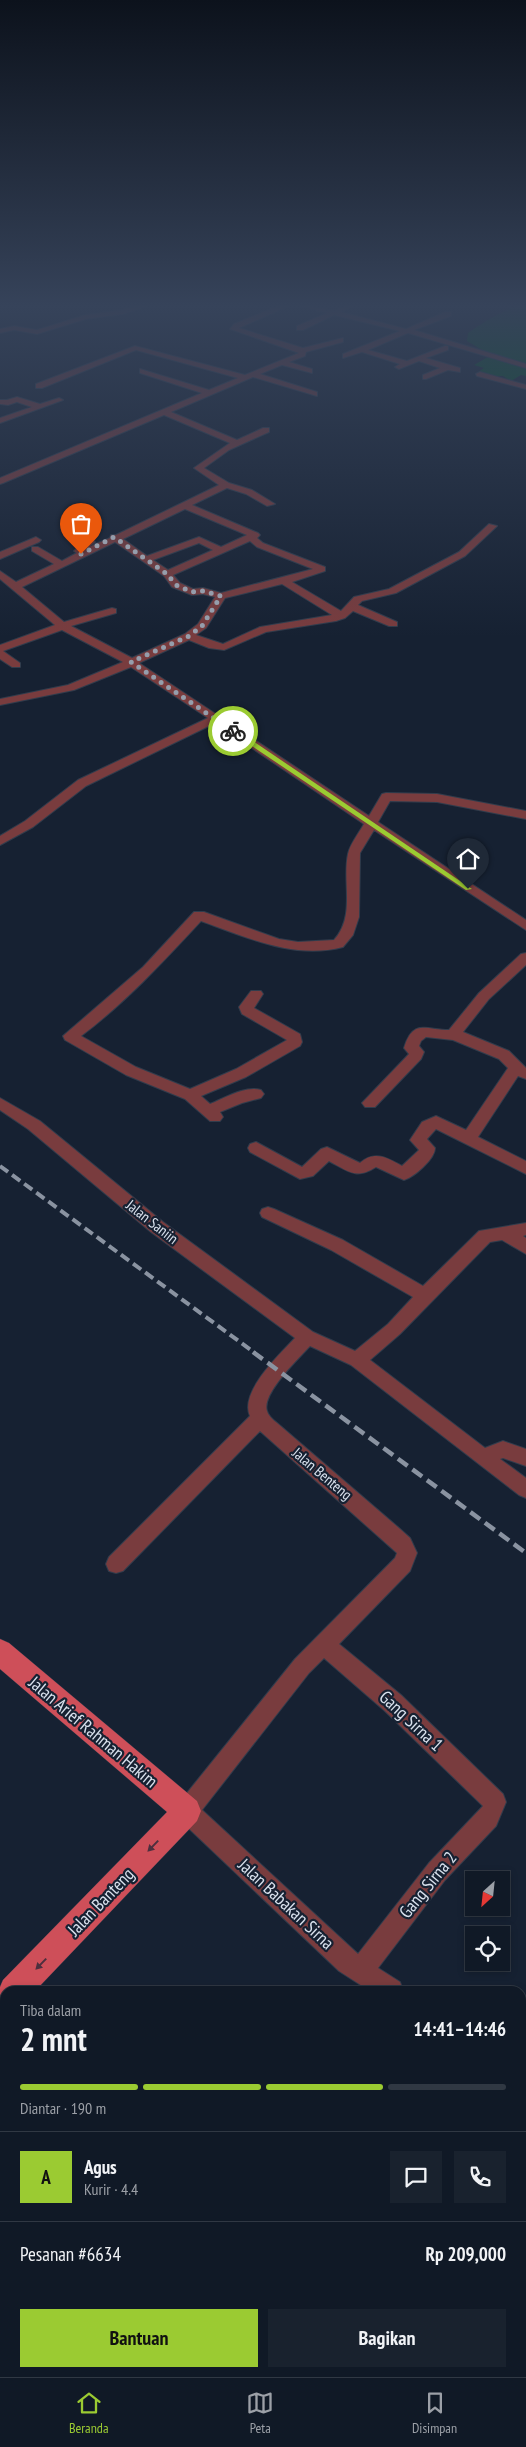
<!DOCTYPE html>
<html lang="id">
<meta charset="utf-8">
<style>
body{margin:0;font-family:"PT Sans Narrow",sans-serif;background:#19222e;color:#f1f3f6;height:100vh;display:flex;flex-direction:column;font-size:19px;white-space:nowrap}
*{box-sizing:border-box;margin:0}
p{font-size:16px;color:#9ca0a7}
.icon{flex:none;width:28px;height:28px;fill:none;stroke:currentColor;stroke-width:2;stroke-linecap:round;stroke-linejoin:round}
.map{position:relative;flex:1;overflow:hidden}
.sheet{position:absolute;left:0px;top:1986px;width:526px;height:391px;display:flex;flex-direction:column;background:#101926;border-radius:15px 15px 0 0;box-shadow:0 2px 8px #0003,0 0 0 1px #303843}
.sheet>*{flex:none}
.needle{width:32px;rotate:207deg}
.buttons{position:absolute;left:465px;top:1871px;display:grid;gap:10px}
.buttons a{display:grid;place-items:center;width:45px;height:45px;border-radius:0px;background:#101926;box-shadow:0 2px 8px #0003,0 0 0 1px #303843;font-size:25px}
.pin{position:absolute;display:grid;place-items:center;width:42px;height:42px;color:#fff;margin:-51px -21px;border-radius:50% 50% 50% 0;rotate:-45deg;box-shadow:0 0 5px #0007}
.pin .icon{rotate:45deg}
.courier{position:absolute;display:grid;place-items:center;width:50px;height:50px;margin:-25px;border:4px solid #9bcb32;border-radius:50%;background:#fff;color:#222;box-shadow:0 1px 6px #0007}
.summary em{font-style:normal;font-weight:700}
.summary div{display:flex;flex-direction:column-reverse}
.summary{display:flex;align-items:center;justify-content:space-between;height:85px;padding:0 20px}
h1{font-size:32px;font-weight:700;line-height:38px}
.bar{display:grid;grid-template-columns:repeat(4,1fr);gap:8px 5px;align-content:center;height:60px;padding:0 20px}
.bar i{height:6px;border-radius:4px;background:#303843}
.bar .on{background:#9bcb32}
.bar p{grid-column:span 4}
.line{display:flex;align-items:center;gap:12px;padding:0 20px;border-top:1px solid #303843}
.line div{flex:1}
.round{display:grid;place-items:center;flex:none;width:52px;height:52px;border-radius:0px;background:#19222e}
.primary-button{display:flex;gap:10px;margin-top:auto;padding:10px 20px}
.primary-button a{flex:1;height:58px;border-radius:0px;background:#9bcb32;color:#111;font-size:20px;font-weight:700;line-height:58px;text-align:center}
.primary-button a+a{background:#19222e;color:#f1f3f6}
.dock{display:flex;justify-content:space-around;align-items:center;height:70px;border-top:1px solid #303843;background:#101926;font-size:14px;color:#9ca0a7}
.dock a{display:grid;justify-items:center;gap:2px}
.dock .on{color:#9bcb32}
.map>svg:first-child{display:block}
.green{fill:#005723}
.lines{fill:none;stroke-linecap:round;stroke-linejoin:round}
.minor-casing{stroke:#313c4c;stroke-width:2}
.major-casing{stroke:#313c4c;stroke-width:1}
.highway-casing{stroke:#313c4c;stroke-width:1}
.minor{fill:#793c3e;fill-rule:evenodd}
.major{fill:#ce4f59;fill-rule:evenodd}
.highway{fill:#f05563;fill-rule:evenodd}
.rail-far1{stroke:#8a93a1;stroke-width:4;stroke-dasharray:10 5;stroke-linecap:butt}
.rail{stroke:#8a93a1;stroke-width:4.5;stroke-dasharray:12 6;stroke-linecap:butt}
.oneway{fill:#4d2f3e}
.route{fill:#9bcb32}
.done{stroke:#959eac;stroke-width:5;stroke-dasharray:0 9}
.labels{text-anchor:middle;stroke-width:4.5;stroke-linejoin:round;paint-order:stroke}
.street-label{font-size:15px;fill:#d9e1ed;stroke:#162132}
.near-street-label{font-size:18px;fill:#d9e1ed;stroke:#162132}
</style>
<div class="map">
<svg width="526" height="2377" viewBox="0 0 526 2377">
<rect width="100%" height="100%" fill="#162132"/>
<path class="green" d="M 526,304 L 526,363 L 492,356 L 467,341 L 468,333 C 480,324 512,304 526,304 Z
M 488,357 L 526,367 L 526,376 L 521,375 L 511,381 L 503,376 L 494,376 L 478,372 L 484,368 L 474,365 Z"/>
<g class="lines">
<defs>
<path id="minor" d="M 142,304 L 153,304 L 123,314 L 86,319 L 37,334 L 14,330 L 0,333 L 0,329 L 14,326 L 37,330 L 85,315 L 122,310 Z
M 283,304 L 293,304 L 239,328 L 303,348 L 343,338 L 343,342 L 306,352 L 305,356 L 289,362 L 312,369 L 312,373 L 282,365 L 260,374 L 317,392 L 317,396 L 253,377 L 171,412 L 237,440 L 263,428 L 269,428 L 269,432 L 229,450 L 204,468 L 229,483 L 252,490 L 275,504 L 267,506 L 246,494 L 227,488 L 192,505 L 258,533 L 260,535 L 257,538 L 263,543 L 325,567 L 325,571 L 292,582 L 341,611 L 354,597 L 389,589 L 459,552 L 489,524 L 497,526 L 465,556 L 396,593 L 362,601 L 358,605 L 397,622 L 397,626 L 389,626 L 353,611 L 345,618 L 336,621 L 266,632 L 224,650 L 209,648 L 189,640 L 139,663 L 369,816 L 382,794 L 386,793 L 437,794 L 526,811 L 526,819 L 437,802 L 390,801 L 378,822 L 526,920 L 526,930 L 374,830 L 360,853 L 359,917 L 353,935 L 343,947 C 294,960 246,937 201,921 C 163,962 126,1002 81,1036 L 136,1067 L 190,1089 L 236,1069 L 287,1040 L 242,1014 L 239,1007 L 251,991 L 261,991 L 263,994 L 254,1008 L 300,1034 L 302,1042 L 300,1046 L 246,1077 L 201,1096 L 210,1104 C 225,1098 245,1085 261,1090 L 264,1094 L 261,1098 L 242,1103 L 220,1112 L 223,1117 L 220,1121 L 210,1121 L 185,1099 L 126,1075 L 65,1040 L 63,1036 L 143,967 L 194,912 L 204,912 L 279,939 L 298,942 L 334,940 C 356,916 342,882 348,854 C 350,844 359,833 364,824 L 215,723 L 86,786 L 33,827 L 0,845 L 0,836 L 25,821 L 78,780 L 208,718 L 131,667 L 74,690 L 0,705 L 0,699 L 68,685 L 123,662 L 62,630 L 3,651 L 20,663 L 20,667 L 12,667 L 0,659 L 0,645 L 55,625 L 0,579 L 0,571 L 16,582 L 54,564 L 32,551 L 32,547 L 38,547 L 62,561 L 77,553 L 74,551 L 84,542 L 71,536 L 71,532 L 77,532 L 93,540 L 95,542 L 89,547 L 110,538 L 111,535 L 116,535 L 219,485 L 194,468 L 230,443 L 164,415 L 3,483 L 0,484 L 0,478 L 202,393 L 140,373 L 140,369 L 209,390 L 238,378 L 136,350 L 42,388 L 36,388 L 36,384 L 135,346 L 245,375 L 299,353 L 230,329 L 234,324 ZM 185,509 L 247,535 L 221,547 L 199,537 L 147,556 L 123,539 ZM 250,541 L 257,547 L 313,569 L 221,593 L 203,588 L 193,589 L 180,583 L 173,575 ZM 115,542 L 164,576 L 172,587 L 192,595 L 203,594 L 215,597 L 198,624 L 185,634 L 132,658 L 71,626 L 116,613 L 116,609 L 112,608 L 64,622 L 22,587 ZM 199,543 L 213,550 L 168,570 L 153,560 ZM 282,584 L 332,615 L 260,627 L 223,644 L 196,635 L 206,628 L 225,598 Z
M 295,304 C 306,304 326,311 334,310 C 342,309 347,304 356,304 L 341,312 L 406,329 L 445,312 L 451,312 L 451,316 L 414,330 L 526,364 L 526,368 L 408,333 L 368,350 L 407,361 L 445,346 L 448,346 L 448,350 L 426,358 L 460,368 L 460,372 L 448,370 L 426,379 L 423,379 L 423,375 L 440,368 L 419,361 L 399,369 L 395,367 L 400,364 L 362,352 L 343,358 L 343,354 L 400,331 L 334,315 L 303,330 L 297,330 L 297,326 L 327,313 Z
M 480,372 L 526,385 L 526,389 L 477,376 L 476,374 Z
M 17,397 L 40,404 L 59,398 L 63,400 L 0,423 L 0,418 L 32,407 L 17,402 L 8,405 L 0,404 L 0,400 L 7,400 Z
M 36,537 L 41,540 L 39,542 L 0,559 L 0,552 Z
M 526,953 L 526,965 L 489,999 L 463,1032 L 509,1051 L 526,1068 L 526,1079 L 518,1076 L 478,1137 L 526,1161 L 526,1174 L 436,1129 L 427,1139 L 435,1148 C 435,1159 414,1177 404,1180 L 376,1167 C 356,1180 348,1171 329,1161 L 313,1176 L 300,1179 L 250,1152 L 248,1148 L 250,1144 L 256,1142 L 302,1167 L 321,1149 L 327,1147 L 360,1163 C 375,1150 387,1158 402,1166 L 419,1150 L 410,1140 L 422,1122 L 436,1116 L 466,1130 L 508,1068 L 499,1059 L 453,1040 L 426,1037 L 421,1041 L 419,1046 L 424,1052 L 421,1059 L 375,1107 L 365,1107 L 362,1103 L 409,1054 L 404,1048 C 413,1018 426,1030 449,1030 L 479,993 L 521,954 Z
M 0,1098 L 40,1121 L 163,1222 L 313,1332 L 355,1351 L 388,1324 L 413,1297 L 331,1250 L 262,1217 L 260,1213 L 262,1209 L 268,1207 L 274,1209 L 343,1240 L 423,1286 L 479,1231 L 526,1223 L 526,1235 L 523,1236 L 526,1238 L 526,1254 L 502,1240 L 490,1242 L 400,1334 L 370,1360 L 485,1448 L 503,1441 L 526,1449 L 526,1466 L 503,1458 L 500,1459 L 526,1478 L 526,1498 L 519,1495 L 351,1365 L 310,1346 C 299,1358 261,1394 267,1411 C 268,1415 273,1420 277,1423 L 400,1529 L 410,1538 L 417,1553 L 410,1571 L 339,1644 L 401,1695 L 503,1794 L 506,1802 L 496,1826 L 445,1880 L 378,1968 L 400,1982 L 403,1991 L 370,1991 L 339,1971 L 179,1819 L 176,1811 L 179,1803 L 295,1659 L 395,1558 L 397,1553 L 260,1431 L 123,1571 L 116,1573 L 109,1571 L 106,1564 L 109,1557 L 250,1416 C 239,1392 280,1354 295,1338 L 151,1232 L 28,1129 L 0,1110 ZM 324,1658 L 385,1711 L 483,1806 L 429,1863 L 358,1954 L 202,1810 L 309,1673 Z
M 521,2073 L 526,2075 L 526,2102 L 521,2100 Z"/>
<path id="major" d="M 0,1639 L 9,1643 L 197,1801 L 201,1811 L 197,1821 L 35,1991 L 5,1991 L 5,2018 L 0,2020 L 0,1987 L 3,1980 L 167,1812 L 0,1669 Z"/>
<path id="highway" d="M 0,2353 L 5,2355 L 5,2372 L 21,2372 L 23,2377 L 0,2377 Z"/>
</defs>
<use href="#minor" class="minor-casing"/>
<use href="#major" class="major-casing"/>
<use href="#highway" class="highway-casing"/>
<use href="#minor" class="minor"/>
<use href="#major" class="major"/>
<use href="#highway" class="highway"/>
<path class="rail-far1" d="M 0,1166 L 255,1353"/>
<path class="rail" d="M 253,1352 L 526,1553"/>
</g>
<defs><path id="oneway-solid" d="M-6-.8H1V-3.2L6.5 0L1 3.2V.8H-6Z" transform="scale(1.25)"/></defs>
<g class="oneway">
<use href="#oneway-solid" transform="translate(153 1846) rotate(134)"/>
<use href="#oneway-solid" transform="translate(41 1964) rotate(134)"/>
</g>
<linearGradient id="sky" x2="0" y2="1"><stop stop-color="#0c121c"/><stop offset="0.48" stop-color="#36435a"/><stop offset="1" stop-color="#36435a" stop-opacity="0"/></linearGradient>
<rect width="526" height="637" fill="url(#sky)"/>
<path class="route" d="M 231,729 L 235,729 L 472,889 L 466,890 L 231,732 Z"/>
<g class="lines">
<path class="done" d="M 81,554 L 114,537 L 167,574 L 176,585 L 192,592 L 203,591 L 221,596 L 202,626 L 189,636 L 131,662 L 233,731"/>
</g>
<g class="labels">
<g class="street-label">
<text transform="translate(152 1222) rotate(38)" y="5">Jalan Saniin</text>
<text transform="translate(322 1474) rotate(40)" y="5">Jalan Benteng</text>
</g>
<g class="near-street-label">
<text transform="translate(411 1721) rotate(43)" y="6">Gang Sirna 1</text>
<text transform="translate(93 1732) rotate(40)" y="6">Jalan Arief Rahman Hakim</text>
<text transform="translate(428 1885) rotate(-51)" y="6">Gang Sirna 2</text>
<text transform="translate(101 1902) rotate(-46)" y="6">Jalan Banteng</text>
<text transform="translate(286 1904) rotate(43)" y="6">Jalan Babakan Sirna</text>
</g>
</g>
</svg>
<div class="buttons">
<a><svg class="needle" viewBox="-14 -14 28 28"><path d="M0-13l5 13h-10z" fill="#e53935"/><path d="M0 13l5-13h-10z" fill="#9ca0a7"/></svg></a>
<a><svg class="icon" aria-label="locate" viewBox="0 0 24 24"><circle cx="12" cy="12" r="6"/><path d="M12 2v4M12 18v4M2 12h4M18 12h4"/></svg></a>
</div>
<div class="pin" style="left:81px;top:554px;background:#ea580c"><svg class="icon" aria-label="bag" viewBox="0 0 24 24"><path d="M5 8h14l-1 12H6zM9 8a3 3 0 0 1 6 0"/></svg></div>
<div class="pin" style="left:468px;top:889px;background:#1f2937"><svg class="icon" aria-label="home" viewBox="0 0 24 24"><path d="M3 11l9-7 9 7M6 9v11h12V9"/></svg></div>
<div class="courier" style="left:233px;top:731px"><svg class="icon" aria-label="bike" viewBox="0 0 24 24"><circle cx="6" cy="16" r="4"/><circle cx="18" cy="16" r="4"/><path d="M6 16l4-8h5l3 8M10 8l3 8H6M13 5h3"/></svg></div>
<section class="sheet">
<div class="summary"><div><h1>2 mnt</h1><p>Tiba dalam</p></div><em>14:41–14:46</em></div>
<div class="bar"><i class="on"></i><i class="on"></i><i class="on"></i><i></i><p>Diantar · 190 m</p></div>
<div class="line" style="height:90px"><b class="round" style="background:#9bcb32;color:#111">A</b><div><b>Agus</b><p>Kurir · 4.4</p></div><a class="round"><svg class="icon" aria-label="chat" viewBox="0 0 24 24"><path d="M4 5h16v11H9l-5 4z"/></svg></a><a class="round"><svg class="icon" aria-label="phone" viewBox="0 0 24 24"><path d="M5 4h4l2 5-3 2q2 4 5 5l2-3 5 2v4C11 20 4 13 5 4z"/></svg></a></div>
<div class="line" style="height:65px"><div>Pesanan #6634</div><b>Rp 209,000</b></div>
<div class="primary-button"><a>Bantuan</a><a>Bagikan</a></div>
</section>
</div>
<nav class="dock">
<a class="on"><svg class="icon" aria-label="home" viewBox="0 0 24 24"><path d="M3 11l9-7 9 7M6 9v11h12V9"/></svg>Beranda</a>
<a><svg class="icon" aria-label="map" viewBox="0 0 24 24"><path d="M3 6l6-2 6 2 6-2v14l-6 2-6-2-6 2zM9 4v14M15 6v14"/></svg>Peta</a>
<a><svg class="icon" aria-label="saved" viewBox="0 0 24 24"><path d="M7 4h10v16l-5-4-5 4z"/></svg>Disimpan</a>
</nav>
